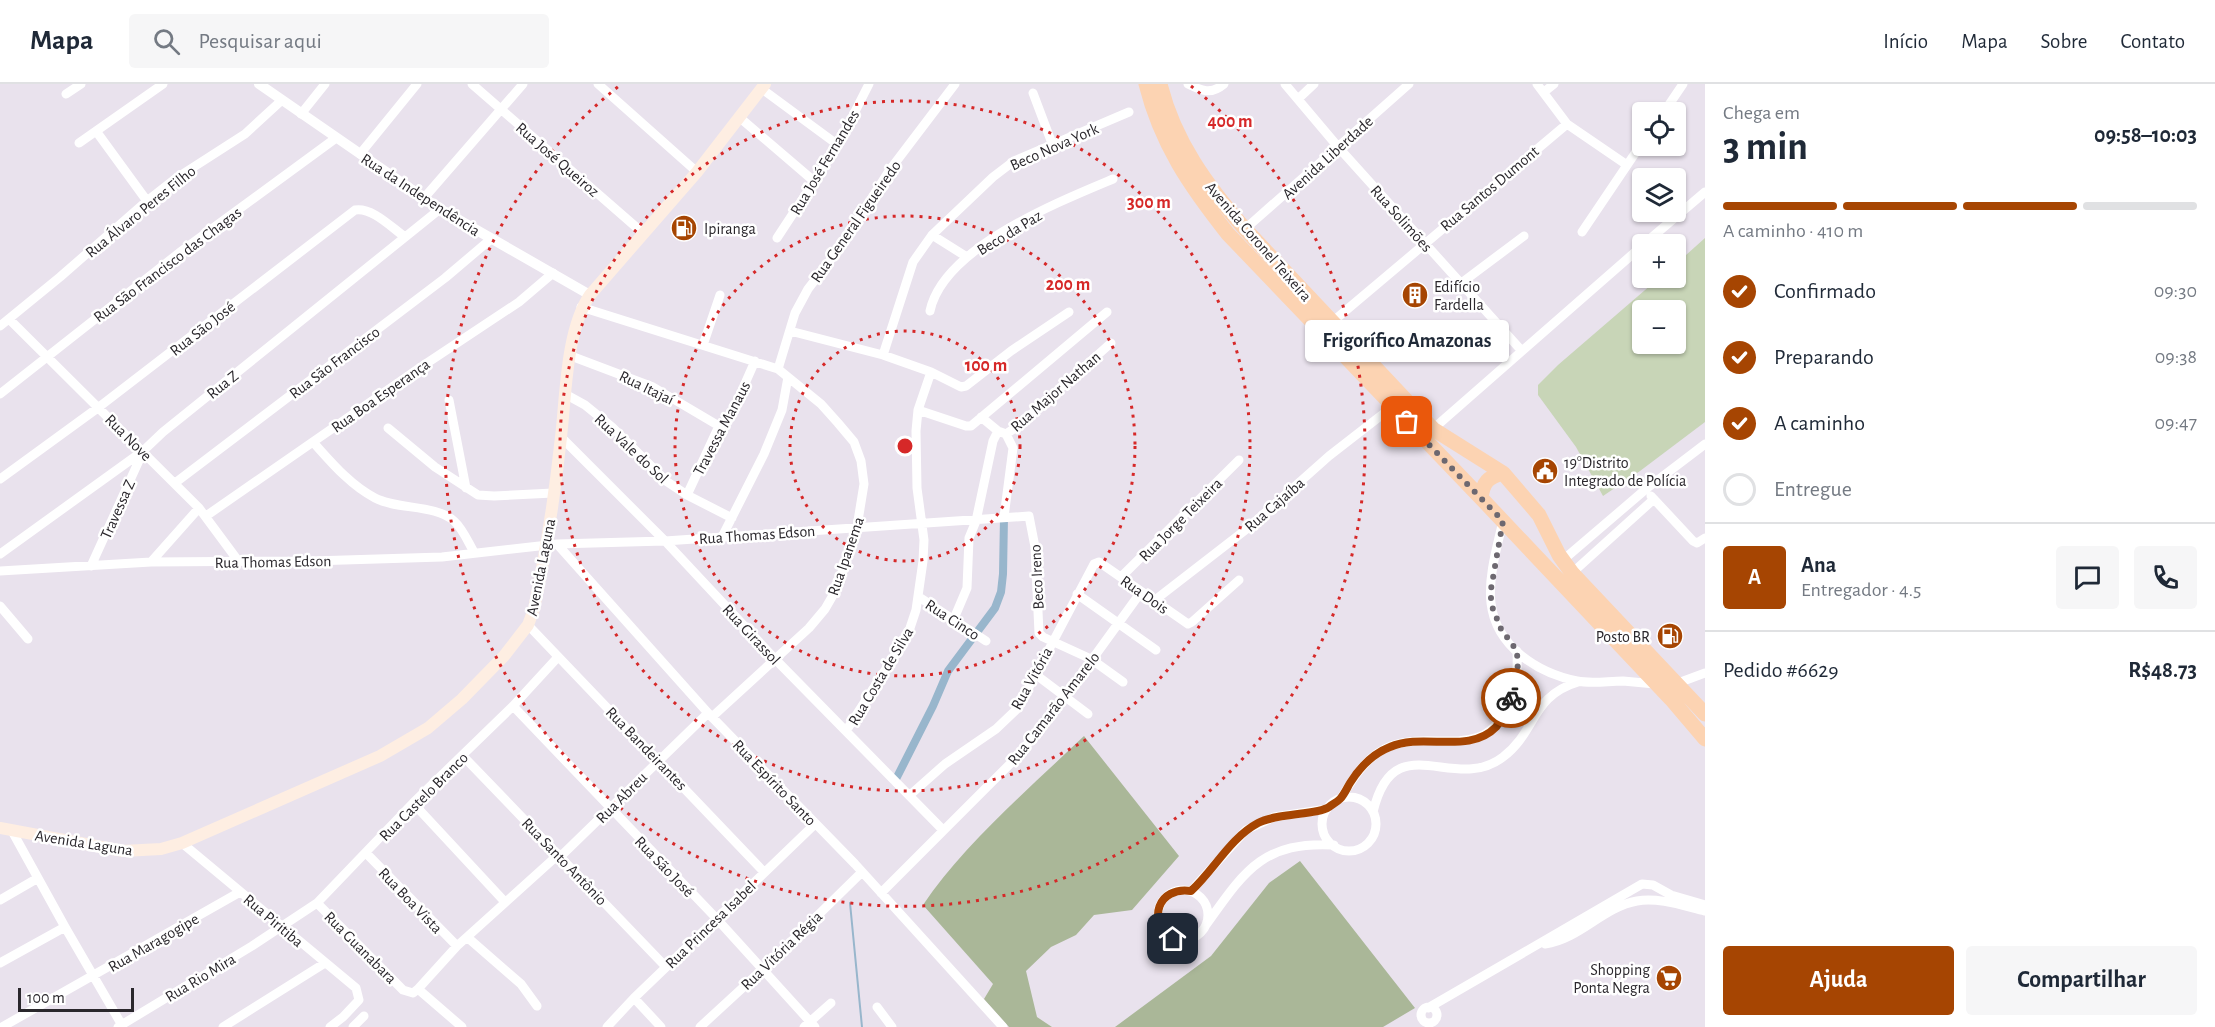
<!DOCTYPE html>
<html lang="pt">
<meta charset="utf-8">
<style>
body{margin:0;font-family:"Alegreya Sans",sans-serif;background:#f6f6f7;color:#1f2937;height:100vh;display:flex;flex-direction:column;font-size:22px;white-space:nowrap}
*{box-sizing:border-box;margin:0}
p{font-size:20px;color:#747a83}
.icon{flex:none;width:33px;height:33px;fill:none;stroke:currentColor;stroke-width:2;stroke-linecap:round;stroke-linejoin:round}
.map{position:relative;flex:1;overflow:hidden}
.sheet{display:flex;flex-direction:column;background:#fff;width:510px}
.sheet>*{flex:none}
.fabs{position:absolute;left:1632px;top:18px;display:grid;gap:12px}
.fabs a{display:grid;place-items:center;width:54px;height:54px;border-radius:6px;background:#fff;box-shadow:0 2px 4px #0004;font-size:30px}
.scale{position:absolute;left:18px;bottom:15px;width:116px;box-sizing:border-box;padding-left:6px;border:3px solid #2a272c;border-top:0;font-size:16px;line-height:21px;white-space:nowrap;color:#2a272c;-webkit-text-stroke:4px #fff;paint-order:stroke}
.pin{position:absolute;display:grid;place-items:center;width:51px;height:51px;color:#fff;margin:-26px;border-radius:12px;box-shadow:0 3px 9px #0006}
.courier{position:absolute;display:grid;place-items:center;width:60px;height:60px;margin:-30px;border:4px solid #a64502;border-radius:50%;background:#fff;color:#222;box-shadow:0 2px 8px #0007}
.bubble{position:absolute;height:42px;border-radius:6px;background:#fff;box-shadow:0 2px 4px #0004;font-size:20px;font-weight:700;line-height:42px;text-align:center}
.headline em{font-style:normal;font-weight:700}
.headline div{display:flex;flex-direction:column-reverse}
.headline{display:flex;align-items:center;justify-content:space-between;height:102px;padding:0 18px}
h1{font-size:39px;font-weight:700;line-height:45px}
.bar{display:grid;grid-template-columns:repeat(4,1fr);gap:9px 6px;align-content:center;height:72px;padding:0 18px}
.bar i{height:8px;border-radius:4px;background:#e0e1e3}
.bar .current{background:#a64502}
.bar p{grid-column:span 4}
.line{display:flex;align-items:center;gap:15px;padding:0 18px;border-top:2px solid #e0e1e3}
.line div{flex:1}
.round{display:grid;place-items:center;flex:none;width:63px;height:63px;border-radius:6px;background:#f6f6f7}
ol{padding:0 18px;list-style:none}
li{display:flex;align-items:center;gap:18px;height:66px}
li p{margin-inline-start:auto}
li .icon{padding:6px;border-radius:50%;background:#a64502;color:#fff;stroke-width:4}
li:last-child{color:#747a83}
li i{width:33px;height:33px;border:3px solid #e0e1e3;border-radius:50%}
.cta{display:flex;gap:12px;margin-top:auto;padding:12px 18px}
.cta a{flex:1;height:69px;border-radius:6px;background:#a64502;color:#fff;font-size:24px;font-weight:700;line-height:69px;text-align:center}
.cta a+a{background:#f6f6f7;color:#1f2937}
header{display:flex;align-items:center;gap:36px;box-sizing:border-box;height:84px;padding:0 30px;background:#fff;border-bottom:2px solid #e0e1e3}
header strong{font-size:28px}
nav{display:flex;gap:33px;margin-inline-start:auto;font-size:21px}
.search{width:420px;height:54px;background:#f6f6f7;display:flex;align-items:center;gap:15px;box-sizing:border-box;padding:0 21px;border-radius:6px;color:#747a83;font-size:22px}
main{display:flex;flex:1;min-height:0}
.map>svg:first-child{display:block}
.green{fill:#c8d5b7;fill-rule:evenodd}
.forest{fill:#aab798}
.lines{fill:none;stroke-linecap:round;stroke-linejoin:round}
.stream{stroke:#98b6cc;stroke-width:2}
.canal{stroke:#98b6cc;stroke-width:8}
.minor{stroke:#fff;stroke-width:9}
.tertiary{stroke:#fff;stroke-width:10}
.secondary{stroke:#feeee2;stroke-width:12}
.trunk{stroke:#fcd3b2;stroke-width:15}
.done{stroke:#6d6870;stroke-width:6;stroke-dasharray:0 10.8}
.route{stroke:#a64502;stroke-width:8}
.ring{fill:none;stroke:#d62828;stroke-width:3;stroke-dasharray:3 6}
.labels{text-anchor:middle;stroke-width:5;stroke-linejoin:round;paint-order:stroke}
.street-label{font-size:16px;fill:#2a272c;stroke:#fff}
.poi-label{font-size:16px;fill:#2a272c;stroke:#fff;text-anchor:start}
.centre{fill:#d62828;stroke:#fff;stroke-width:3}
.ring-label{font-size:18px;text-anchor:middle;font-weight:bold;fill:#d62828;stroke:#fff;stroke-width:5;stroke-linejoin:round;paint-order:stroke}
</style>
<header>
<strong>Mapa</strong>
<div class="search"><svg class="icon" aria-label="search" viewBox="0 0 24 24"><circle cx="10" cy="10" r="6"/><path d="M15 15l6 6"/></svg>Pesquisar aqui</div>
<nav><a>Início</a><a>Mapa</a><a>Sobre</a><a>Contato</a></nav>
</header>
<main>
<div class="map">
<svg width="1705" height="943" viewBox="0 0 1705 943">
<rect width="100%" height="100%" fill="#e9e2ed"/>
<path class="green" d="M 1705,154 L 1705,338 L 1640,387 L 1603,412 L 1576,363 L 1538,311 L 1538,301 L 1558,281 L 1659,194 L 1676,194 L 1676,180 ZM 1642,226 L 1676,226 L 1676,260 L 1642,260 Z"/>
<path class="forest" d="M 1084,652 L 1179,772 L 1132,826 L 1094,831 L 1076,851 L 1051,863 L 1026,887 L 1037,933 L 1052,943 L 1009,943 L 984,915 L 993,900 L 923,821 C 964,760 1031,703 1084,652 Z
M 1300,777 L 1415,924 L 1383,943 L 1115,943 L 1211,872 L 1269,799 Z"/>
<g class="lines">
<path class="stream" d="M 850,819 L 862,943"/>
<path class="canal" d="M 895,697 L 933,622 L 948,587 L 995,524 L 1001,508 L 1003,490 L 1004,433"/>
<path class="minor" d="M 472,0 L 644,150
M 598,0 L 697,88
M 1188,0 C 1202,7 1211,11 1224,0
M 1285,0 L 1339,64 L 1521,266
M 1537,0 L 1567,40 L 1627,81
M 762,5 L 838,61
M 1544,8 L 1554,0
M 1033,9 L 1053,62
M 66,10 L 81,0
M 1298,15 L 1314,0
M 1664,28 L 1683,0
M 301,30 L 325,0
M 739,33 L 815,98
M 96,47 L 147,117
M 79,59 L 163,0
M 360,70 L 417,0
M 424,114 L 523,0
M 1245,145 L 1409,0
M 1582,148 L 1642,59
M 932,151 L 967,173
M 777,154 L 838,61 L 869,0
M 1644,160 L 1705,108
M 1460,200 L 1524,152
M 581,223 L 778,285 L 821,320 L 838,339 L 854,358 L 861,377 L 864,400 L 857,443 L 836,506 L 825,525 L 809,544 L 712,633
M 930,227 C 943,164 1058,118 1113,95
M 9,235 L 199,424 L 239,478
M 1331,239 L 1567,40
M 0,242 L 60,193 L 147,117 L 175,95 L 245,50 L 282,16
M 790,247 L 883,271 L 931,288 L 961,303 L 966,302 L 1011,267 L 1069,228
M 703,261 L 720,211
M 883,271 L 913,178 L 932,151 L 993,93 L 1014,77 L 1129,28
M 571,272 L 653,303 L 719,342
M 778,285 L 795,229 L 808,205 L 842,161 L 889,87 L 955,0
M 0,310 L 179,169 L 336,54
M 565,310 L 585,321 L 612,343 L 666,397 L 687,411 L 732,434
M 449,316 L 466,404
M 918,326 L 966,342 L 971,342 L 1107,228
M 981,333 L 998,347 L 1006,350 L 1018,342 L 1111,259
M 388,344 L 435,383 L 478,411 L 494,412 L 553,409
M 1433,345 L 1642,162
M 561,353 L 665,457 L 776,576 L 943,746
M 313,358 C 331,378 350,401 375,414 C 398,426 435,420 454,437 C 463,445 468,458 474,468
M 0,395 L 99,323 L 355,126 C 372,123 391,143 405,153
M 175,399 L 445,194 L 491,155
M 687,411 L 719,342 L 724,341 L 728,338 L 755,277
M 1651,412 L 1693,457 L 1697,459 L 1705,454
M 206,432 L 421,283 L 519,218 L 553,189
M 1004,433 L 1013,364 L 1006,350
M 1503,437 C 1497,463 1488,493 1491,519 C 1496,563 1538,589 1577,597 C 1592,600 1608,597 1623,597 C 1634,598 1645,599 1655,600
M 722,453 L 764,370 L 782,326 L 788,293
M 557,460 L 665,457 L 1029,432 L 1035,463 L 1039,549 L 1043,553 L 1091,575 L 1123,598
M 0,470 L 143,367 L 163,348 L 440,125
M 1563,476 L 1646,405 L 1705,360
M 151,478 L 199,424
M 91,482 L 142,370
M 0,487 L 151,478 L 312,477 L 442,473 L 557,460 L 708,629 L 855,780 L 1003,943
M 1572,489 L 1654,415
M 1121,493 L 1239,376
M 1077,510 L 1156,566
M 919,513 L 986,557
M 1155,516 L 1248,444 L 1329,372 L 1392,323
M 0,522 L 28,555
M 953,537 L 967,504 L 969,454 L 976,437 L 993,357 L 998,347
M 528,541 L 764,788
M 1035,590 L 1088,630
M 1678,599 L 1705,589
M 513,622 L 716,834 L 815,943
M 846,647 L 900,563 L 910,544 L 916,526 L 923,477 L 924,456 L 917,404 L 916,347 L 918,326 L 931,288
M 463,672 L 666,883
M 910,711 L 945,680 L 996,645 L 1018,624 L 1094,480 L 1099,478 L 1188,540 L 1192,538 L 1239,496
M1322 740a27 27 0 1 1 54 0a27 27 0 1 1-54 0Z
M 1341,714 C 1354,693 1367,671 1391,662 C 1433,646 1483,677 1506,625 C 1516,602 1518,593 1517,567
M 413,719 L 505,818
M 1373,728 C 1394,639 1454,711 1503,673 C 1537,647 1531,612 1578,598
M 12,747 L 65,843 L 123,943
M 182,759 L 356,904 L 359,916 L 343,933 L 330,943
M 366,769 L 457,862
M 561,772 L 708,629
M1158 831a25 25 0 1 1 50 0a25 25 0 1 1-50 0Z
M 1191,807 L 1246,746 L 1274,733 L 1327,725
M 881,809 L 1017,673 L 1065,613 L 1141,508
M 0,816 L 38,794
M 317,819 L 403,906 L 413,909 L 418,905 L 462,943
M 1206,841 C 1244,788 1262,757 1334,761
M 467,853 L 521,900 L 537,922
M 1545,860 C 1580,855 1603,823 1637,817 C 1658,813 1684,822 1705,827
M 0,879 L 65,843
M 418,905 L 457,862 L 559,770
M 634,914 L 661,943
M 877,923 L 892,943
M1421 931a8 8 0 1 1 16 0a8 8 0 1 1-16 0Z
M 1428,924 L 1642,800 L 1653,801 L 1671,811 L 1705,821
M 2,943 L 240,808
M 118,943 L 252,862 L 317,819 L 413,719 L 513,622 L 558,573
M 223,943 L 325,879
M 353,943 L 364,932
M 607,943 L 634,914 L 815,740
M 700,943 L 762,886 L 862,788
M 804,943 L 831,919"/>
<path class="tertiary" d="M 259,0 L 440,125 L 590,211"/>
<path class="secondary" d="M 0,744 L 123,767 L 161,765 L 182,759 L 380,672 L 428,644 L 462,615 L 504,572 L 528,541 L 534,525 C 546,468 555,410 561,353 C 566,311 566,246 590,211 L 697,88 L 765,0"/>
<path class="trunk" d="M 1146,0 C 1161,60 1190,102 1228,150 L 1481,414 L 1671,615 L 1705,655
M 1160,0 C 1174,57 1207,102 1245,145 L 1433,345 L 1503,389 L 1539,431 L 1559,471 L 1572,489 L 1705,630
M 1481,414 C 1483,398 1488,393 1503,389"/>
</g>
<g class="lines">
<path class="done" d="M 1407,338 L 1503,437 L 1491,505 L 1491,520 L 1501,545 L 1517,567 L 1518,591 L 1511,614"/>
<path class="route" d="M 1173,855 C 1146,837 1158,802 1191,807 C 1214,786 1230,754 1258,739 C 1276,729 1318,731 1329,723 C 1333,720 1337,718 1340,715 C 1344,711 1347,704 1350,699 C 1360,683 1372,670 1390,663 C 1423,648 1469,671 1496,643 C 1503,635 1507,624 1511,614"/>
</g>
<g class="ring">
<circle cx="905" cy="362" r="115"/>
<circle cx="905" cy="362" r="230"/>
<circle cx="905" cy="362" r="345"/>
<path d="M1191 2A460 460 0 1 1 619 2"/>
</g>
<defs>
<symbol id="fuel-disc" viewBox="-11 -11 22 22"><circle r="9.5" fill="#a64502" stroke="#fff"/><path d="M-5.5-6h7V0h2V4h1.3V-2.5L3-4.5l.8-.8L6-3V5H2.5V1h-1V6h-7ZM-4.2-4.7v3.2H.2V-4.7Z" fill="#fff"/></symbol>
<symbol id="building-disc" viewBox="-11 -11 22 22"><circle r="9.5" fill="#a64502" stroke="#fff"/><path d="M-4-6H4V6H1V3H-1V6H-4ZM-2.5-4.3h1.7v1.8h-1.7ZM.8-4.3h1.7v1.8H.8ZM-2.5-1h1.7V.8h-1.7ZM.8-1h1.7V.8H.8Z" fill="#fff"/></symbol>
<symbol id="civic-disc" viewBox="-11 -11 22 22"><circle r="9.5" fill="#a64502" stroke="#fff"/><path d="M-.6-6.5H3V-4.5H.6V-3L4-1V1h2V6H-6V1h2V-1L-.6-3ZM-1.2 2.5V6h2.4V2.5Z" fill="#fff"/></symbol>
<symbol id="supermarket-disc" viewBox="-11 -11 22 22"><circle r="9.5" fill="#a64502" stroke="#fff"/><path d="M-6-5.5h2.5l.6 2H6L4.5 2H-2.5L-4.4-4H-6ZM-1.5 3.2a1.3 1.3 0 1 0 .1 0ZM3 3.2a1.3 1.3 0 1 0 .1 0Z" fill="#fff"/></symbol>
</defs>
<g fill-rule="evenodd">
<use href="#fuel-disc" x="669" y="129" width="30" height="30"/>
<use href="#building-disc" x="1400" y="196" width="30" height="30"/>
<use href="#civic-disc" x="1530" y="372" width="30" height="30"/>
<use href="#fuel-disc" x="1655" y="537" width="30" height="30"/>
<use href="#supermarket-disc" x="1654" y="879" width="30" height="30"/>
</g>
<g class="labels">
<g class="street-label">
<text transform="translate(1054 62) rotate(-24)" y="6">Beco Nova York</text>
<text transform="translate(1327 73) rotate(-42)" y="6">Avenida Liberdade</text>
<text transform="translate(558 75) rotate(41)" y="6">Rua José Queiroz</text>
<text transform="translate(824 78) rotate(-59)" y="6">Rua José Fernandes</text>
<text transform="translate(1489 104) rotate(-40)" y="6">Rua Santos Dumont</text>
<text transform="translate(421 110) rotate(33)" y="6">Rua da Independência</text>
<text transform="translate(140 127) rotate(-39)" y="6">Rua Álvaro Peres Filho</text>
<text transform="translate(1402 134) rotate(48)" y="6">Rua Solimões</text>
<text transform="translate(855 137) rotate(-55)" y="6">Rua General Figueiredo</text>
<text transform="translate(1009 148) rotate(-31)" y="6">Beco da Paz</text>
<text transform="translate(1259 157) rotate(49)" y="6">Avenida Coronel Teixeira</text>
<text transform="translate(167 180) rotate(-37)" y="6">Rua São Francisco das Chagas</text>
<text transform="translate(202 244) rotate(-38)" y="6">Rua São José</text>
<text transform="translate(334 278) rotate(-37)" y="6">Rua São Francisco</text>
<text transform="translate(222 300) rotate(-39)" y="6">Rua Z</text>
<text transform="translate(647 303) rotate(26)" y="6">Rua Itajaí</text>
<text transform="translate(1055 307) rotate(-41)" y="6">Rua Major Nathan</text>
<text transform="translate(380 311) rotate(-35)" y="6">Rua Boa Esperança</text>
<text transform="translate(721 344) rotate(-62)" y="6">Travessa Manaus</text>
<text transform="translate(129 353) rotate(45)" y="6">Rua Nove</text>
<text transform="translate(632 364) rotate(43)" y="6">Rua Vale do Sol</text>
<text transform="translate(1274 420) rotate(-41)" y="6">Rua Cajaíba</text>
<text transform="translate(117 425) rotate(-66)" y="6">Travessa Z</text>
<text transform="translate(1180 435) rotate(-45)" y="6">Rua Jorge Teixeira</text>
<text transform="translate(757 450) rotate(-4)" y="6">Rua Thomas Edson</text>
<text transform="translate(845 472) rotate(-71)" y="6">Rua Ipanema</text>
<text transform="translate(273 477) rotate(-1)" y="6">Rua Thomas Edson</text>
<text transform="translate(540 483) rotate(-79)" y="6">Avenida Laguna</text>
<text transform="translate(1036 493) rotate(-93)" y="6">Beco Ireno</text>
<text transform="translate(1145 510) rotate(35)" y="6">Rua Dois</text>
<text transform="translate(953 535) rotate(33)" y="6">Rua Cinco</text>
<text transform="translate(752 550) rotate(47)" y="6">Rua Girassol</text>
<text transform="translate(880 592) rotate(-59)" y="6">Rua Costa de Silva</text>
<text transform="translate(1031 594) rotate(-61)" y="6">Rua Vitória</text>
<text transform="translate(1053 624) rotate(-52)" y="6">Rua Camarão Amarelo</text>
<text transform="translate(647 664) rotate(46)" y="6">Rua Bandeirantes</text>
<text transform="translate(775 698) rotate(46)" y="6">Rua Espírito Santo</text>
<text transform="translate(423 712) rotate(-45)" y="6">Rua Castelo Branco</text>
<text transform="translate(621 713) rotate(-45)" y="6">Rua Abreu</text>
<text transform="translate(84 758) rotate(9)" y="6">Avenida Laguna</text>
<text transform="translate(565 777) rotate(46)" y="6">Rua Santo Antônio</text>
<text transform="translate(665 782) rotate(46)" y="6">Rua São José</text>
<text transform="translate(411 816) rotate(46)" y="6">Rua Boa Vista</text>
<text transform="translate(274 836) rotate(40)" y="6">Rua Piritiba</text>
<text transform="translate(710 840) rotate(-44)" y="6">Rua Princesa Isabel</text>
<text transform="translate(153 858) rotate(-30)" y="6">Rua Maragogipe</text>
<text transform="translate(361 863) rotate(45)" y="6">Rua Guanabara</text>
<text transform="translate(781 866) rotate(-44)" y="6">Rua Vitória Régia</text>
<text transform="translate(200 893) rotate(-31)" y="6">Rua Rio Mira</text>
</g>
<g class="poi-label">
<text x="704" y="150">Ipiranga</text>
<text x="1434" y="208">Edifício<tspan x="1434" dy="18">Fardella</tspan></text>
<text x="1564" y="384">19°Distrito<tspan x="1564" dy="18">Integrado de Polícia</tspan></text>
<text x="1650" y="558" text-anchor="end">Posto BR</text>
<text x="1650" y="891" text-anchor="end">Shopping<tspan x="1650" dy="18">Ponta Negra</tspan></text>
</g>
</g>
<circle cx="905" cy="362" r="9" class="centre"/>
<g class="ring-label">
<text x="1230" y="43">400 m</text>
<text x="1149" y="124">300 m</text>
<text x="1068" y="206">200 m</text>
<text x="986" y="287">100 m</text>
</g>
</svg>
<div class="fabs">
<a><svg class="icon" aria-label="locate" viewBox="0 0 24 24"><circle cx="12" cy="12" r="6"/><path d="M12 2v4M12 18v4M2 12h4M18 12h4"/></svg></a>
<a><svg class="icon" aria-label="layers" viewBox="0 0 24 24"><path d="M12 4l9 5-9 5-9-5zM3 14l9 5 9-5"/></svg></a>
<a>+</a>
<a>−</a>
</div>
<div class="scale">100 m</div>
<div class="pin" style="left:1407px;top:338px;background:#ea580c"><svg class="icon" aria-label="bag" viewBox="0 0 24 24"><path d="M5 8h14l-1 12H6zM9 8a3 3 0 0 1 6 0"/></svg></div>
<div class="pin" style="left:1173px;top:855px;background:#1f2937"><svg class="icon" aria-label="home" viewBox="0 0 24 24"><path d="M3 11l9-7 9 7M6 9v11h12V9"/></svg></div>
<div class="courier" style="left:1511px;top:614px"><svg class="icon" aria-label="bike" viewBox="0 0 24 24"><circle cx="6" cy="16" r="4"/><circle cx="18" cy="16" r="4"/><path d="M6 16l4-8h5l3 8M10 8l3 8H6M13 5h3"/></svg></div>
<div class="bubble" style="left:1305px;top:236px;width:204px">Frigorífico Amazonas</div>
</div>
<section class="sheet">
<div class="headline"><div><h1>3 min</h1><p>Chega em</p></div><em>09:58–10:03</em></div>
<div class="bar"><i class="current"></i><i class="current"></i><i class="current"></i><i></i><p>A caminho · 410 m</p></div>
<ol>
<li><svg class="icon" aria-label="check" viewBox="0 0 24 24"><path d="M5 12l5 5 9-10"/></svg>Confirmado<p>09:30</p></li>
<li><svg class="icon" aria-label="check" viewBox="0 0 24 24"><path d="M5 12l5 5 9-10"/></svg>Preparando<p>09:38</p></li>
<li><svg class="icon" aria-label="check" viewBox="0 0 24 24"><path d="M5 12l5 5 9-10"/></svg>A caminho<p>09:47</p></li>
<li><i></i>Entregue</li>
</ol>
<div class="line" style="height:108px"><b class="round" style="background:#a64502;color:#fff">A</b><div><b>Ana</b><p>Entregador · 4.5</p></div><a class="round"><svg class="icon" aria-label="chat" viewBox="0 0 24 24"><path d="M4 5h16v11H9l-5 4z"/></svg></a><a class="round"><svg class="icon" aria-label="phone" viewBox="0 0 24 24"><path d="M5 4h4l2 5-3 2q2 4 5 5l2-3 5 2v4C11 20 4 13 5 4z"/></svg></a></div>
<div class="line" style="height:78px"><div>Pedido #6629</div><b>R$48.73</b></div>
<div class="cta"><a>Ajuda</a><a>Compartilhar</a></div>
</section>
</main>
